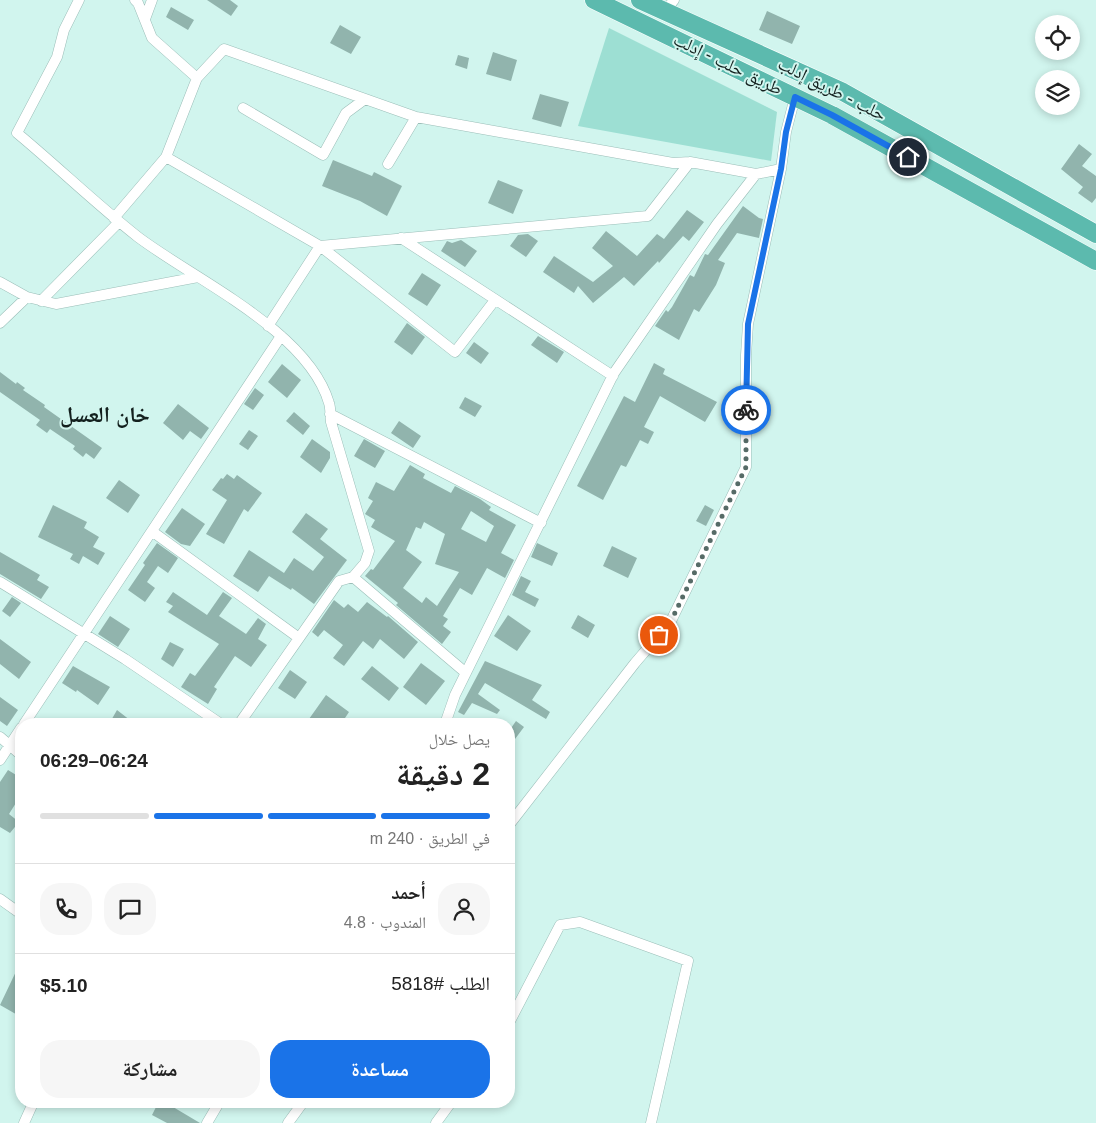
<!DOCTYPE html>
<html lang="ar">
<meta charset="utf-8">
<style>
body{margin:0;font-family:Helvetica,"Noto Naskh Arabic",sans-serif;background:#f6f6f6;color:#222;direction:rtl;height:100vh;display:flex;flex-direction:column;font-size:19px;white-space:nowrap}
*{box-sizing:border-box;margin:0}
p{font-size:16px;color:#767676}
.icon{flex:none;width:28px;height:28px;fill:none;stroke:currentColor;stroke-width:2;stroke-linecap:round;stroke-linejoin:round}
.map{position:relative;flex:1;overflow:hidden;direction:ltr}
.sheet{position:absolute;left:15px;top:718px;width:500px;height:390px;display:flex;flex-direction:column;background:#fff;border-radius:20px;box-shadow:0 2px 8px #0003;direction:rtl}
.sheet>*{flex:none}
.tools{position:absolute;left:1035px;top:15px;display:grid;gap:10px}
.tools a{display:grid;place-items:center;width:45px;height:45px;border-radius:50%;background:#fff;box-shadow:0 2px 8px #0003;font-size:25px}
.pin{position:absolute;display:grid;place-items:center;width:42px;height:42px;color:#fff;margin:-21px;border:2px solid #fff;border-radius:50%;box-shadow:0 1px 5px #0007}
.courier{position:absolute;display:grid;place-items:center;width:50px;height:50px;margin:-25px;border:4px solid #1a73e8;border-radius:50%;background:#fff;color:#222;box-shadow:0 1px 6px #0007}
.summary em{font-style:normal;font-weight:700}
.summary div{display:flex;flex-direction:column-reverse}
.summary{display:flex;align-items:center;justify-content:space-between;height:85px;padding:0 25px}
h1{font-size:32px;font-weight:700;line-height:38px}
.bar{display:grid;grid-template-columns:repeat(4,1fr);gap:8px 5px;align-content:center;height:60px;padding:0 25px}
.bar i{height:6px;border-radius:4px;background:#e0e0e0}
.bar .active{background:#1a73e8}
.bar p{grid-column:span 4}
.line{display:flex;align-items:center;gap:12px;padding:0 25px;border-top:1px solid #e0e0e0}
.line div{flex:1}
.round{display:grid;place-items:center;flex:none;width:52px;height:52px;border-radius:20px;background:#f6f6f6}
.primary-button{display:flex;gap:10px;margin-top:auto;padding:10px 25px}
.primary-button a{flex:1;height:58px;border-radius:20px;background:#1a73e8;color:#fff;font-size:20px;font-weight:700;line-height:58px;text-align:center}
.primary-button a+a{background:#f6f6f6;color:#222}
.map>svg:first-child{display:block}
.green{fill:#9ddfd3}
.building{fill:#91b4ad;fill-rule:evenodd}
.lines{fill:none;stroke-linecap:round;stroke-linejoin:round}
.minor-casing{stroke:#9bbeb8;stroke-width:11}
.trunk-casing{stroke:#fff;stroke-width:19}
.minor{stroke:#fff;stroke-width:10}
.trunk{stroke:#5cbaae;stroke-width:18}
.done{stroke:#566b67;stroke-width:5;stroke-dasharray:0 9}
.route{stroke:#1a73e8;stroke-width:6}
.labels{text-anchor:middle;stroke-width:4;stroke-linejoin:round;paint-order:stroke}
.street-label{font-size:18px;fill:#13201e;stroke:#d1f5ee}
.district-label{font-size:22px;font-weight:bold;fill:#13201e;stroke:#d1f5ee}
</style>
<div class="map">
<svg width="1096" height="1123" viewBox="0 0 1096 1123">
<rect width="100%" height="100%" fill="#d1f5ee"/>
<path class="green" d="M 609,28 L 777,112 L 771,161 L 578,126 Z"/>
<path class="building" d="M 207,0 L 230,0 L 238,6 L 231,16 Z
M 171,7 L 194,20 L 188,30 L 166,17 Z
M 767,11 L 800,26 L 792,44 L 759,30 Z
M 340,25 L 361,37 L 351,54 L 330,43 Z
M 493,52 L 517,60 L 511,81 L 486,74 Z
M 458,55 L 469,58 L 467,69 L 455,65 Z
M 540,94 L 569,102 L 561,127 L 532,119 Z
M 1079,144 L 1092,154 L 1082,166 L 1096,176 L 1096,198 L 1092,203 L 1078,193 L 1083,187 L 1061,169 Z
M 333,160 L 372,176 L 374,172 L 402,186 L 387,216 L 360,201 L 322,186 Z
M 498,180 L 523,190 L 513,214 L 488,203 Z
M 743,206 L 759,218 L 763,219 L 759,238 L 737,233 L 718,260 L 725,263 L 716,285 L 699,312 L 694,309 L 679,340 L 655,326 L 666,310 L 668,312 L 672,307 L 690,275 L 694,277 L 705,254 L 708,255 Z
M 687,210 L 704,222 L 689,241 L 683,236 L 659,263 L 658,261 L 634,286 L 624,277 L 593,303 L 578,286 L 574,293 L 543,272 L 554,256 L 593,282 L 613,266 L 592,248 L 606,231 L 637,256 L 657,234 L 664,239 Z
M 528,234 L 538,241 L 526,257 L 510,246 L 518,235 Z
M 461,240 L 477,251 L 465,267 L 441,251 L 447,241 L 452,243 Z
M 422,273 L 441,285 L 427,306 L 408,294 Z
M 407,323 L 425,337 L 412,355 L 394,342 Z
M 538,336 L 564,352 L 557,363 L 531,345 Z
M 474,342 L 489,353 L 481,364 L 466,353 Z
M 654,363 L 665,369 L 663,374 L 717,402 L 705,422 L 660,396 L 644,427 L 654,432 L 648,444 L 640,440 L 626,467 L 621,465 L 603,500 L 577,486 L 624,396 L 635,402 Z
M 282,364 L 301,380 L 287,398 L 268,382 Z
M 0,372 L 16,384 L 17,382 L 25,388 L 23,390 L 45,405 L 44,407 L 102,448 L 94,459 L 86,453 L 83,457 L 73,449 L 75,446 L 50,429 L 47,433 L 36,425 L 40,420 L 0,392 Z
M 255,388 L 264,395 L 253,410 L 244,404 Z
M 465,397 L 482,406 L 475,417 L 459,408 Z
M 178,404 L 209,428 L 201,439 L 190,431 L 183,440 L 163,423 Z
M 294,412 L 310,426 L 303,435 L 286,421 Z
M 399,421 L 421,436 L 413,448 L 391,433 Z
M 249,430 L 258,436 L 248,450 L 239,444 Z
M 312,439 L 330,452 L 330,458 L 321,473 L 300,457 Z
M 364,439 L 385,451 L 375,468 L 354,456 Z
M 410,465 L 425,474 L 423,478 L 451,493 L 455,486 L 480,499 L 491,507 L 489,510 L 516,525 L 501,553 L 514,560 L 505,578 L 487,568 L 472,595 L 460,588 L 443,616 L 448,619 L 443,626 L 451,632 L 442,644 L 396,605 L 398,603 L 365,576 L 371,569 L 373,570 L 395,541 L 371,527 L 375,520 L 365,514 L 373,501 L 368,498 L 376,482 L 394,491 ZM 471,511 L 494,526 L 486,542 L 461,529 ZM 424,522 L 445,534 L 435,564 L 459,572 L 437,606 L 426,597 L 422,603 L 403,588 L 422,562 L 406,550 L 416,527 L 421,529 Z
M 227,474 L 234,479 L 237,475 L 262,493 L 248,512 L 244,509 L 224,544 L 206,534 L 227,500 L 212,490 L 221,478 L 223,479 Z
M 119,480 L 140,495 L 128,513 L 106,498 Z
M 53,505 L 87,522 L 84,528 L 99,537 L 93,547 L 105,553 L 98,565 L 83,556 L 79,564 L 70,559 L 73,554 L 38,537 Z
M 705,505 L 714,510 L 706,526 L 696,521 Z
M 182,508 L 205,524 L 190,546 L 181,544 L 165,532 Z
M 306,513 L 328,529 L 320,539 L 347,560 L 314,604 L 292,588 L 291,590 L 269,576 L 258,592 L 233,576 L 249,550 L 284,573 L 294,558 L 313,571 L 324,557 L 292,532 Z
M 157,543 L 178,558 L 168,573 L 158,566 L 147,582 L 155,588 L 145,602 L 128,590 L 145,565 L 143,563 Z
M 537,543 L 558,553 L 552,566 L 531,557 Z
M 612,546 L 637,558 L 628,578 L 603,566 Z
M 0,552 L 40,575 L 37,580 L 49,587 L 41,599 L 0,574 Z
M 521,576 L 531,581 L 525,592 L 539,599 L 535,607 L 512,595 Z
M 173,592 L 207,615 L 223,592 L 232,598 L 219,616 L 246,634 L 258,618 L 266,624 L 258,639 L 267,645 L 251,667 L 235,656 L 214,687 L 217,689 L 208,704 L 181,687 L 190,673 L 195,676 L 219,644 L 168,612 L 173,606 L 166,602 Z
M 12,597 L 21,603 L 10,617 L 2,611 Z
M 334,600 L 344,608 L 348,604 L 358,612 L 367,602 L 387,617 L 388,616 L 418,642 L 404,659 L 380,639 L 373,649 L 363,641 L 344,666 L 333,658 L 343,645 L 324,630 L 318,637 L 312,632 Z
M 508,615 L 531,631 L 517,651 L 494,636 Z
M 578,615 L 595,625 L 588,638 L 571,628 Z
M 110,616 L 130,629 L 118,647 L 98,634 Z
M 0,639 L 31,662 L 19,679 L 0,664 Z
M 170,642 L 184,649 L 173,667 L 161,659 Z
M 485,661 L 542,685 L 532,700 L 550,712 L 546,719 L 485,683 L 478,694 L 500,710 L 497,714 L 472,703 L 464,715 L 458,712 Z
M 421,663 L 445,681 L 426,705 L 403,687 Z
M 73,666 L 110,687 L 98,705 L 77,690 L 76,692 L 62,683 Z
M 372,666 L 399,688 L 389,701 L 361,679 Z
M 290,670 L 307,682 L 295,699 L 278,688 Z
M 326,695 L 349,712 L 341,724 L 316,724 L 309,719 Z
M 0,697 L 18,710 L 7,726 L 0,721 Z
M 117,710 L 135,724 L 109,724 Z
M 516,721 L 524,727 L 515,739 L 509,735 L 509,731 Z
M 8,770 L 21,778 L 21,795 L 9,814 L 19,822 L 10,833 L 0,827 L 0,782 Z
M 21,961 L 21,1017 L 0,1005 Z
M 159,1101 L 163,1101 L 200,1123 L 167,1123 L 152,1115 Z"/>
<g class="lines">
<defs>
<path id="minor" d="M 79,0 L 64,30 L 57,57 L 17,133 C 58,167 96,204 138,237 C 195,280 308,331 329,403 C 331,409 330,416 331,422 L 369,551 L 365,563 L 353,577
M 135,0 L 138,3 L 152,38 L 197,78 L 224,49 L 416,117 L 673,163 L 690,162 L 756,174 L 781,169
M 666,10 L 674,0
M 145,19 L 152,0
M 243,108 L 323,155 L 346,113 L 365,99
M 166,157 L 320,246 L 648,216 L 690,162
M 388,164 L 416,117
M 114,218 L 166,157 L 197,78
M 401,238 L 613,376
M 0,282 L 27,297 L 56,304 L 198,277
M 41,301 L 119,222
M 0,323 L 27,297
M 268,326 L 320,246 L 455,352 L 495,300
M 330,414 L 541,523
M 153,532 L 299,638
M 0,582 L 125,659 L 221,724
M 24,724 L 281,336
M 239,724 L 339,581 L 353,577 L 466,673
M 445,724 L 455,695 L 614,373 L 717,224 L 756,174
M 0,737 L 21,755
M 0,760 L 21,728
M 509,825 L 635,663 L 671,621 L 746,467 L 746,355 L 748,324 L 781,169 L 786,132 L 795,97
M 0,899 L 21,914
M 509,1023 L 560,925 L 580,922 L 688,961 L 651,1123
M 24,1123 L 34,1101
M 207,1123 L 220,1101
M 288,1123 L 304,1101
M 436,1123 L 452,1101"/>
<path id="trunk" d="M 594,0 L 832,115 L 1096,261
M 640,0 L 843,92 L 1096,234"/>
</defs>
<use href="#minor" class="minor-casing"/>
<use href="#trunk" class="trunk-casing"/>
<use href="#minor" class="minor"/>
<use href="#trunk" class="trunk"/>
</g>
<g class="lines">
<path class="done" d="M 659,635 L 671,621 L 746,467 L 746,410"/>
<path class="route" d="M 746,410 L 748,324 L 781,169 L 786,132 L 795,97 L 832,115 L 908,157"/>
</g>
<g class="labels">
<g class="street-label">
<text transform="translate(728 64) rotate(26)" y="6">طريق حلب - إدلب</text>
<text transform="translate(832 89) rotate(27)" y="6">حلب - طريق إدلب</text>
</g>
<g class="district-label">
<text x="105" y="422">خان العسل</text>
</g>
</g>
</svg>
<div class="tools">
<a><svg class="icon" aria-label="locate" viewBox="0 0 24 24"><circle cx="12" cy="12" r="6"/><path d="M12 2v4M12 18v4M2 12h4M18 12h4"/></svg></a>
<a><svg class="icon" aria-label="layers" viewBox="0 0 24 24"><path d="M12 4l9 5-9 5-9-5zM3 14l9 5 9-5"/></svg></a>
</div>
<div class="pin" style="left:659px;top:635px;background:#ea580c"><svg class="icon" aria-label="bag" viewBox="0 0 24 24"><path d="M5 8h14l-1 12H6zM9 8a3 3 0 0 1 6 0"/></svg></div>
<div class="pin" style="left:908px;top:157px;background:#1f2937"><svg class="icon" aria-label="home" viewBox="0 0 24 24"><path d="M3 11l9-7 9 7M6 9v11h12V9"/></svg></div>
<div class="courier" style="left:746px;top:410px"><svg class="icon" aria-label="bike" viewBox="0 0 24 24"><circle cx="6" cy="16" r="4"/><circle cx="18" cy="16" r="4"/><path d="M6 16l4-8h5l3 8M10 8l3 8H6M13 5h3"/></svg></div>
<section class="sheet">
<div class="summary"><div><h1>2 دقيقة</h1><p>يصل خلال</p></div><em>06:24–06:29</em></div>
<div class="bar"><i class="active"></i><i class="active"></i><i class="active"></i><i></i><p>في الطريق · 240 m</p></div>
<div class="line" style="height:90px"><a class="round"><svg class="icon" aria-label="person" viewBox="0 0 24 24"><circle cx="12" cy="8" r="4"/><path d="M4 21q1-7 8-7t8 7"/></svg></a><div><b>أحمد</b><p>المندوب · 4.8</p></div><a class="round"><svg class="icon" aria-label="chat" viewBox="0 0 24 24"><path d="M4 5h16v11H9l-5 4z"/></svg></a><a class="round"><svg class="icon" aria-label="phone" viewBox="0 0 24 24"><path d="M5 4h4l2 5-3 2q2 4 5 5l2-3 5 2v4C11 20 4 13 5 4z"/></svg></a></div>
<div class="line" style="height:65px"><div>الطلب #5818</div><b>$5.10</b></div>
<div class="primary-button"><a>مساعدة</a><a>مشاركة</a></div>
</section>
</div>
